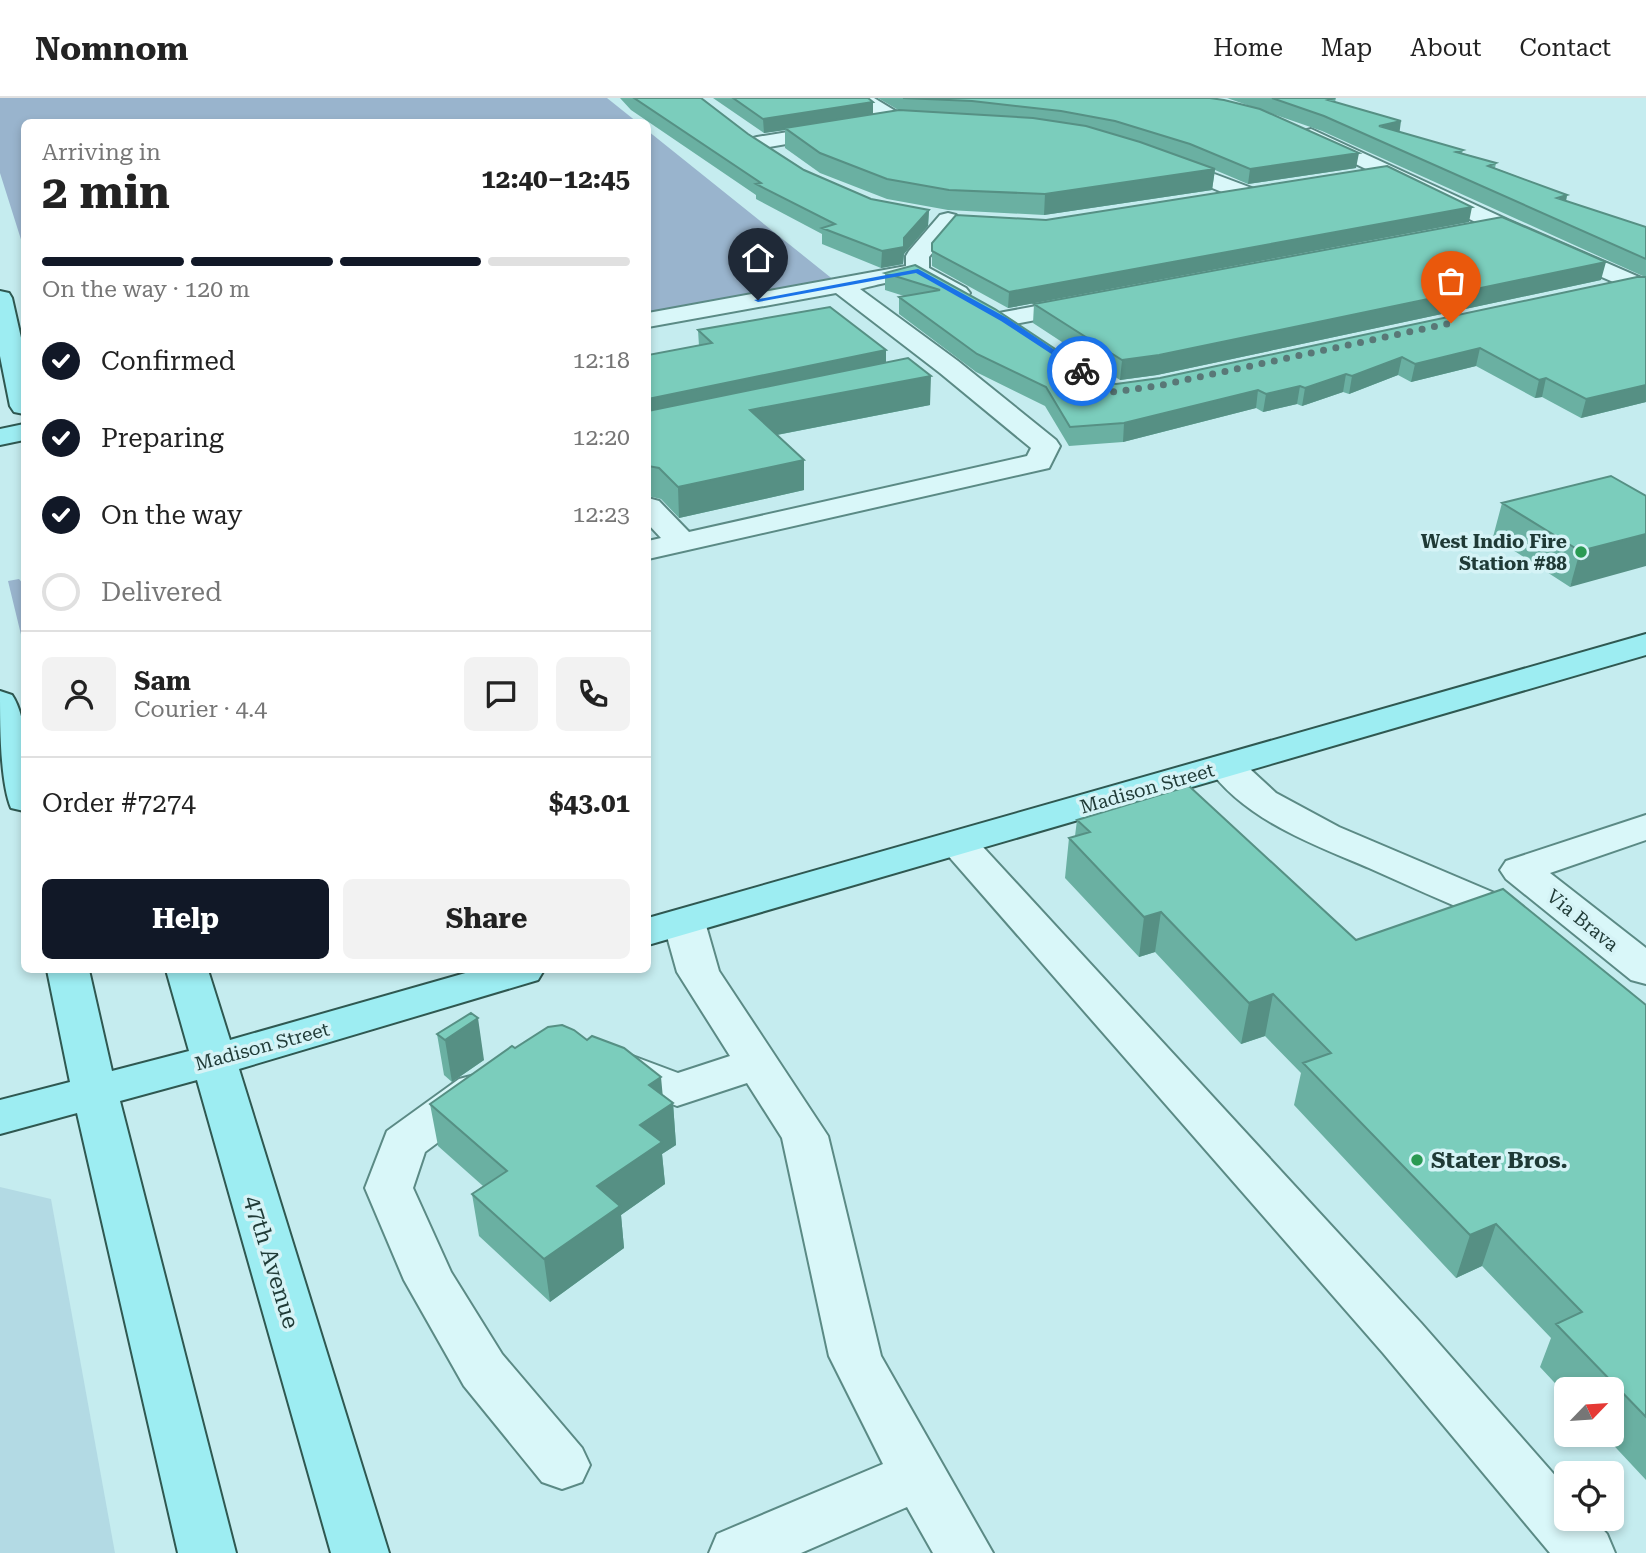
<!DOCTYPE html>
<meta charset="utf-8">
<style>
body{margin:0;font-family:"Roboto Serif",serif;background:#f2f2f2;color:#222;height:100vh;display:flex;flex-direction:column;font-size:26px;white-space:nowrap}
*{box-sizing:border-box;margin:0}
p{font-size:23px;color:#767676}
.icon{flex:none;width:38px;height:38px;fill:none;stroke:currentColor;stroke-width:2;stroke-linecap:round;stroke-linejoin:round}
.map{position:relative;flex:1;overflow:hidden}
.details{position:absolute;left:21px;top:21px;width:630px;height:854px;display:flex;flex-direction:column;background:#fff;border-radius:10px;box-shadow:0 4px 10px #0003}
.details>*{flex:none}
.needle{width:46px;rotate:65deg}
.controls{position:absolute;left:1554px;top:1279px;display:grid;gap:14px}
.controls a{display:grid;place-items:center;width:70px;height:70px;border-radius:10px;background:#fff;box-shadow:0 4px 10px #0003;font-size:35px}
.pin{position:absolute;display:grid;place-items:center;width:60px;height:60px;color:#fff;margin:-72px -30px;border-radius:50% 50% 50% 0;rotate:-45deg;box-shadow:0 0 7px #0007}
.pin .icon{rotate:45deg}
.courier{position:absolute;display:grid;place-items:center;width:70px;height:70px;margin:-35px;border:5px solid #1a73e8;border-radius:50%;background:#fff;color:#222;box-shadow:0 2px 9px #0007}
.headline em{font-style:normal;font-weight:700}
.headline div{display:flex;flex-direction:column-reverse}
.headline{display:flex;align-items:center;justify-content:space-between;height:119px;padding:0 21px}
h1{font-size:46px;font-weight:700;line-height:52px}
.bar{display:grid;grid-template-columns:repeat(4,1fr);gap:10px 7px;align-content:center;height:84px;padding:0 21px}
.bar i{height:9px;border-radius:5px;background:#e0e0e0}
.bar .current{background:#111827}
.bar p{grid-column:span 4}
.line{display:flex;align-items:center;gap:18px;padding:0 21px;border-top:2px solid #e0e0e0}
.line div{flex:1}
.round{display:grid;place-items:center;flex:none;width:74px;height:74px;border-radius:10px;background:#f2f2f2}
ol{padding:0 21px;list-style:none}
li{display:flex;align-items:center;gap:21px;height:77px}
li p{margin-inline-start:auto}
li .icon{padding:7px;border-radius:50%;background:#111827;color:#fff;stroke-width:4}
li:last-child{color:#767676}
li i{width:38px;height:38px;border:4px solid #e0e0e0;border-radius:50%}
.action{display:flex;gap:14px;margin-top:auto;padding:14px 21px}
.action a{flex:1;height:80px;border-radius:10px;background:#111827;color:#fff;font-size:28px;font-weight:700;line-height:80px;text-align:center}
.action a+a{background:#f2f2f2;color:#222}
header{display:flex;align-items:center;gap:42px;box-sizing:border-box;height:98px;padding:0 35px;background:#fff;border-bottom:2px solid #e0e0e0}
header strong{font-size:33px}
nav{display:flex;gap:38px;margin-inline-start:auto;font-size:24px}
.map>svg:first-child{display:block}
.farmland{fill:#b3dae4}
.green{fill:#99b4cd}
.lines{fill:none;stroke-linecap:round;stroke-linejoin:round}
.minor-casing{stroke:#5b8a85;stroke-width:4}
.major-casing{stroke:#2f5851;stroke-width:4}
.minor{fill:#d9f7f9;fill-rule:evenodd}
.major{fill:#9dedf2;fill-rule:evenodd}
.wall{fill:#6ab0a2}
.shaded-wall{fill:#569084}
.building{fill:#7bcdbc;stroke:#569084;stroke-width:2}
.route{fill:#1a73e8}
.done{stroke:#597877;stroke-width:7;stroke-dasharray:0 12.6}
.poi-dot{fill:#2a9a53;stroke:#d5f3f6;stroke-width:2.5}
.labels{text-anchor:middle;stroke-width:7;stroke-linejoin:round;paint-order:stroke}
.poi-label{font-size:19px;font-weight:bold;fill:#1f3a36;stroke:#d5f3f6;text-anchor:end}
.street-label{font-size:19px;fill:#1f3a36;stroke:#d5f3f6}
.near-poi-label{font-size:23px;font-weight:bold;fill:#1f3a36;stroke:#d5f3f6;text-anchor:start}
.near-street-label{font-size:23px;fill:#1f3a36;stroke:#d5f3f6}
</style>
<header>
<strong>Nomnom</strong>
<nav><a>Home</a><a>Map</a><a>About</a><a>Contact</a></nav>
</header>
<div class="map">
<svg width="1646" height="1455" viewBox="0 0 1646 1455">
<rect width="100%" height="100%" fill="#c5ecef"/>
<path class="farmland" d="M 0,1089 L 51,1101 L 115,1455 L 0,1455 Z"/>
<path class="green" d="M 0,0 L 607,0 L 637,24 L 24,24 L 24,151 L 0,75 Z
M 648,33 L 840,187 L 648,222 Z
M 19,481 L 24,487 L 24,549 L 8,483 Z"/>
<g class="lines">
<defs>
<path id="minor" d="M 852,0 L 874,0 L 902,17 L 933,18 L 943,24 C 926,45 865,18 852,0 Z
M 837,26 L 844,28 L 847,32 L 844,36 L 757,51 L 750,49 L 747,45 L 750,41 L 757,39 Z
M 1311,31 L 1508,122 L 1646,182 L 1646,198 L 1492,132 L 1304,41 L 1301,37 L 1304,33 Z
M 1164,57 L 1257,92 L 1260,97 L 1257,102 L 1241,102 L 1157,67 L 1154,63 L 1157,59 Z
M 948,115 L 956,117 L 959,122 L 929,159 L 929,170 L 966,190 L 970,195 L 966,200 C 945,205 935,186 915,181 C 904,179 873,188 860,191 L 958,263 L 1056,342 L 1060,348 L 1049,370 L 648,461 L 648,443 L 661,440 L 648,426 L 648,400 L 659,403 L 689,434 L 1027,358 L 1031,350 L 940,275 L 836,195 L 648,229 L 648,215 L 906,168 L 906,158 L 909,153 L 940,117 Z
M 1085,199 L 1094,201 L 1097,206 L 1094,211 L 1004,228 L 995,226 L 992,221 L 995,216 L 1004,214 Z
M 1225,657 L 1238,660 L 1276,695 L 1339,729 L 1511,802 L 1532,819 L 1538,828 L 1532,837 C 1509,843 1499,835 1483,820 C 1445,804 1407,787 1369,770 C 1312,746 1243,721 1207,668 L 1212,660 Z
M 1646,717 L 1646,742 L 1550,775 L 1646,850 L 1646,886 L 1631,882 L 1506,781 L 1500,772 L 1506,763 Z
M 958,733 L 972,737 L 1421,1225 L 1566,1390 L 1566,1421 L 1593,1421 L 1607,1436 L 1615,1455 L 1550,1455 L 1383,1255 L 944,753 L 939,745 L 944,737 Z
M 684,811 L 699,815 L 705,824 L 719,873 L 828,1038 L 881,1258 L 993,1455 L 933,1455 L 907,1409 L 801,1455 L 709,1455 L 717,1436 L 883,1366 L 829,1258 L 782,1040 L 747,985 L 677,1008 L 598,978 L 591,967 L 598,956 L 614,951 L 678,975 L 730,958 L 677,874 L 663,824 L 669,815 Z
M 475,977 L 491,981 L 498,993 L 491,1005 L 425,1054 L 413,1090 L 451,1174 L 502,1256 L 582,1350 L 590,1367 L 582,1384 L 562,1391 L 542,1384 L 464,1288 L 404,1182 L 365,1090 L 387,1033 L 459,981 Z"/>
<path id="major" d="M 0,193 L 9,195 L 12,200 L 24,253 L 24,316 L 14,314 L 10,308 L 0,258 Z
M 24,326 L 24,342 L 0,347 L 0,331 Z
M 1646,536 L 1646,557 L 648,847 L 648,820 Z
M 0,593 L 12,597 C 30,623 27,683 24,713 L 11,710 C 0,683 0,626 0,593 Z
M 47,872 L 89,872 L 112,973 L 189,953 L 166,872 L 208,872 L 230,942 L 476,872 L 544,872 L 538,882 L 239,971 L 389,1455 L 331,1455 L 197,982 L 120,1003 L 236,1455 L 178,1455 L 77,1015 L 0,1036 L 0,1002 L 70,984 Z"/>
</defs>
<use href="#minor" class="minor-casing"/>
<use href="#major" class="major-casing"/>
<use href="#minor" class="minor"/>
<use href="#major" class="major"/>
</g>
<path class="wall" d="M 620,0 L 701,0 L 748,36 L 804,72 L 871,101 L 929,112 L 928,128 L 904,156 L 903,166 L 881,170 L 822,146 L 822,136 L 756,101 L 756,97 L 631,12 Z
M 713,0 L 868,0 L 873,4 L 873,16 L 900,13 L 878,0 L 1210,0 L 1356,70 L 1248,86 L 1215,72 L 1212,92 L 1044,117 L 948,112 L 887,101 L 820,75 L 785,50 L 785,32 L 764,35 Z
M 1227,0 L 1336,0 L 1335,4 L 1399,34 L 1463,52 L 1462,55 L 1496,65 L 1495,70 L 1567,97 L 1566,103 L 1646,129 L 1646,304 L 1581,320 L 1542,299 L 1535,300 L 1476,268 L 1411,284 L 1398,277 L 1349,296 L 1343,294 L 1302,308 L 1297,306 L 1263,314 L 1256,310 L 1123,344 L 1069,348 L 1045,308 L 976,274 L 899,216 L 899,199 L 904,198 L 885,192 L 885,175 L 915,167 L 1105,284 L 1116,286 L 1160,280 L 1645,179 L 1322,33 Z
M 1046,122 L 1469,124 L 1008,210 L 932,168 L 932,145 Z
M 1601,182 L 1157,277 L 1120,282 L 1033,225 L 1034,206 Z
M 698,232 L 886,252 L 886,264 L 930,307 L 777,337 L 804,362 L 804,392 L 679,420 L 661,401 L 648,398 L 648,257 L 699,248 Z
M 1611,378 L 1570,489 L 1493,439 L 1502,405 Z
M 1077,722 L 1356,842 L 1646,907 L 1646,1382 L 1604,1337 L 1612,1337 L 1612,1292 L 1566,1292 L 1566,1297 L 1540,1269 L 1551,1240 L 1482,1168 L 1456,1180 L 1294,1007 L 1301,975 L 1265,938 L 1241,946 L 1155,854 L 1139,859 L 1065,780 L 1069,740 L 1075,738 Z
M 437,936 L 484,962 L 452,984 L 444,977 Z
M 515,950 L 663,997 L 673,1005 L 676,1047 L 662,1056 L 665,1086 L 621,1117 L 624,1150 L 550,1204 L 479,1138 L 472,1096 L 483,1088 L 438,1048 L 430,1006 Z"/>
<path class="shaded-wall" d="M 873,4 L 873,18 L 785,30 L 785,32 L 764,35 L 763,21 Z
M 1401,23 L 1399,38 L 1379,28 Z
M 1359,55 L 1356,70 L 1248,86 L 1250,71 Z
M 1215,71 L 1212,92 L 1044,117 L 1045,96 Z
M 1567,97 L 1564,113 L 1557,100 Z
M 1472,109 L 1469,124 L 1008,210 L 1009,194 Z
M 929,112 L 928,128 L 904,156 L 903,166 L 881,170 L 882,153 L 904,140 Z
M 1606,164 L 1601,182 L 1157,277 L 1120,282 L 1122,262 Z
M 1480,250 L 1476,268 L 1411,284 L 1415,266 Z
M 886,252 L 886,272 L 649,321 L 648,301 Z
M 1402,259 L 1398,277 L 1349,296 L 1352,278 Z
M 1346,276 L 1343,294 L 1302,308 L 1305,290 Z
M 931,278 L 930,307 L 750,342 L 750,312 Z
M 1546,280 L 1542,299 L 1535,300 L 1539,282 Z
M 1646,287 L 1646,304 L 1581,320 L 1586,301 Z
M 1300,288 L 1297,306 L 1263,314 L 1266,296 Z
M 1258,292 L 1256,310 L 1123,344 L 1124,325 Z
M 804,362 L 804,392 L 679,420 L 678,389 Z
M 1646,436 L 1646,468 L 1570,489 L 1580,453 Z
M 1161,814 L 1155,854 L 1139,859 L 1144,819 Z
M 1273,896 L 1265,938 L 1241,946 L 1249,905 Z
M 478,920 L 484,962 L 452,984 L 445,942 Z
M 661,979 L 664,1011 L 673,1005 L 676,1047 L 662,1056 L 665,1086 L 621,1117 L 624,1150 L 550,1204 L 544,1161 L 640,1027 L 649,987 Z
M 1496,1126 L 1482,1168 L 1456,1180 L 1470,1137 Z"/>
<path class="building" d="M 634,0 L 701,0 L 748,36 L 804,72 L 871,101 L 929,112 L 904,140 L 904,149 L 882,153 L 822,130 L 835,126 L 756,86 L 761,85 Z
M 733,0 L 868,0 L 873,4 L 763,21 Z
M 903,0 L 1210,0 L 1224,2 L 1260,11 L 1359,55 L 1250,71 L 1190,46 L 1115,23 L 1061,13 L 972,3 Z
M 1272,0 L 1335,0 L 1328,2 L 1401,23 L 1379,28 L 1463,52 L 1456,54 L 1496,65 L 1488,68 L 1567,97 L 1557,100 L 1646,129 L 1646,161 L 1324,18 Z
M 899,12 L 1033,20 L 1086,28 L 1140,44 L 1215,71 L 1045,96 L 949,92 L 887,81 L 820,55 L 785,30 Z
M 1387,68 L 1472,109 L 1009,194 L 932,153 L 932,145 L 956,117 L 1046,122 Z
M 1502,119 L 1606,164 L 1159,257 L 1122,262 L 1034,206 Z
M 915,167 L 995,211 L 1105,284 L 1116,286 L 1160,280 L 1637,179 L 1646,179 L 1646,287 L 1586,301 L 1546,280 L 1539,282 L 1480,250 L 1415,266 L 1402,259 L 1352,278 L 1346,276 L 1305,290 L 1300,288 L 1266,296 L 1258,292 L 1124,325 L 1070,329 L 1046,289 L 977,256 L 899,199 L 940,192 L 885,175 Z
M 830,209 L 886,252 L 648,301 L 648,257 L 712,245 L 698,232 Z
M 908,260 L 931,278 L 750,312 L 804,362 L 678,389 L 659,370 L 648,368 L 648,313 Z
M 1611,378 L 1646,398 L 1646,436 L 1580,453 L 1502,405 Z
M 1189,688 L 1356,842 L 1503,791 L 1646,907 L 1646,1319 L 1556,1226 L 1582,1214 L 1496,1126 L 1470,1137 L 1303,965 L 1331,955 L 1273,896 L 1249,905 L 1161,814 L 1144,819 L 1069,740 L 1090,734 L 1077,722 Z
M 471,915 L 478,920 L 445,942 L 437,936 Z
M 562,927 L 574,932 L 587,942 L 592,938 L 624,950 L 661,979 L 649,987 L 673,1005 L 640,1027 L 662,1044 L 597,1088 L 620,1108 L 544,1161 L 472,1096 L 507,1073 L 430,1006 L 512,948 L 515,950 L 548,929 Z"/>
<path class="route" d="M 918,171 L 1007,220 L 1086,273 L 1079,274 L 1001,223 L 916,175 L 758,204 L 754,202 Z"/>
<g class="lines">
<path class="done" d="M 1082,273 L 1114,294 L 1157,288 L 1451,225"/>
</g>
<g class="poi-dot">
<circle cx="1581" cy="454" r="7"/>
<circle cx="1417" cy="1062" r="7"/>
</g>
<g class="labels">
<g class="poi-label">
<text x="1567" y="450">West Indio Fire<tspan x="1567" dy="22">Station #88</tspan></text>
</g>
<g class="street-label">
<text transform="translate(1147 690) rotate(-16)" y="7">Madison Street</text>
<text transform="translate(1583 822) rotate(39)" y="7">Via Brava</text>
<text transform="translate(262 948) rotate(-15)" y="7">Madison Street</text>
</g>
<g class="near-poi-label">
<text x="1431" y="1070">Stater Bros.</text>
</g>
<g class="near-street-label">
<text transform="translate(272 1164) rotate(73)" y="8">47th Avenue</text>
</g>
</g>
</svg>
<div class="controls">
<a><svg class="needle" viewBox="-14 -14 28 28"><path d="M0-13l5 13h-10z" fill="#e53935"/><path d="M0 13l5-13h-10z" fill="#767676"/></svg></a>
<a><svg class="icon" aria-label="locate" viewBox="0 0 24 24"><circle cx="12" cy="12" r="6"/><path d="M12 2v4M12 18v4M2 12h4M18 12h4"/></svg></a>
</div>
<div class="pin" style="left:1451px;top:225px;background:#ea580c"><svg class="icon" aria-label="bag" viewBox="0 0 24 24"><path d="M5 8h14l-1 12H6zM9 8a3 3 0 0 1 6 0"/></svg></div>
<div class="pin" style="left:758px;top:202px;background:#1f2937"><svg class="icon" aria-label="home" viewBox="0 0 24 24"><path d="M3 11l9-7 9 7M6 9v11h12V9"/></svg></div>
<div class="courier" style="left:1082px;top:273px"><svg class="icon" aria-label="bike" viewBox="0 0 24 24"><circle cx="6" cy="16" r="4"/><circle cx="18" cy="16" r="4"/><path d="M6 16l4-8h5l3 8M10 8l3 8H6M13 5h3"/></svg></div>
<section class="details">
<div class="headline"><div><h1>2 min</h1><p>Arriving in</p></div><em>12:40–12:45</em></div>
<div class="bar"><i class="current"></i><i class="current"></i><i class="current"></i><i></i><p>On the way · 120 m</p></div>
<ol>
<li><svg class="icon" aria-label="check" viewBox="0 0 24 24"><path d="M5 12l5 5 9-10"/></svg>Confirmed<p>12:18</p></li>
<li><svg class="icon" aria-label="check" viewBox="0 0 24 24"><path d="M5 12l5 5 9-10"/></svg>Preparing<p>12:20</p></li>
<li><svg class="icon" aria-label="check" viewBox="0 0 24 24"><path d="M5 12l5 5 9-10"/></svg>On the way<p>12:23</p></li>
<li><i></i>Delivered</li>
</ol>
<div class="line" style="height:126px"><a class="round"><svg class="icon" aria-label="person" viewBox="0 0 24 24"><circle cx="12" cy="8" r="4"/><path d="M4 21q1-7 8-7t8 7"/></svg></a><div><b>Sam</b><p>Courier · 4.4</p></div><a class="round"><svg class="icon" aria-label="chat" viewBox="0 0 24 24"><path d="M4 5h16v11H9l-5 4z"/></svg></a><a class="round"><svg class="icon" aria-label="phone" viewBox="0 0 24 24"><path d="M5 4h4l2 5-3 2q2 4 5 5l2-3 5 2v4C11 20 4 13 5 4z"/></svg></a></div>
<div class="line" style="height:91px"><div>Order #7274</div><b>$43.01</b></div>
<div class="action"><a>Help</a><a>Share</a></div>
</section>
</div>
